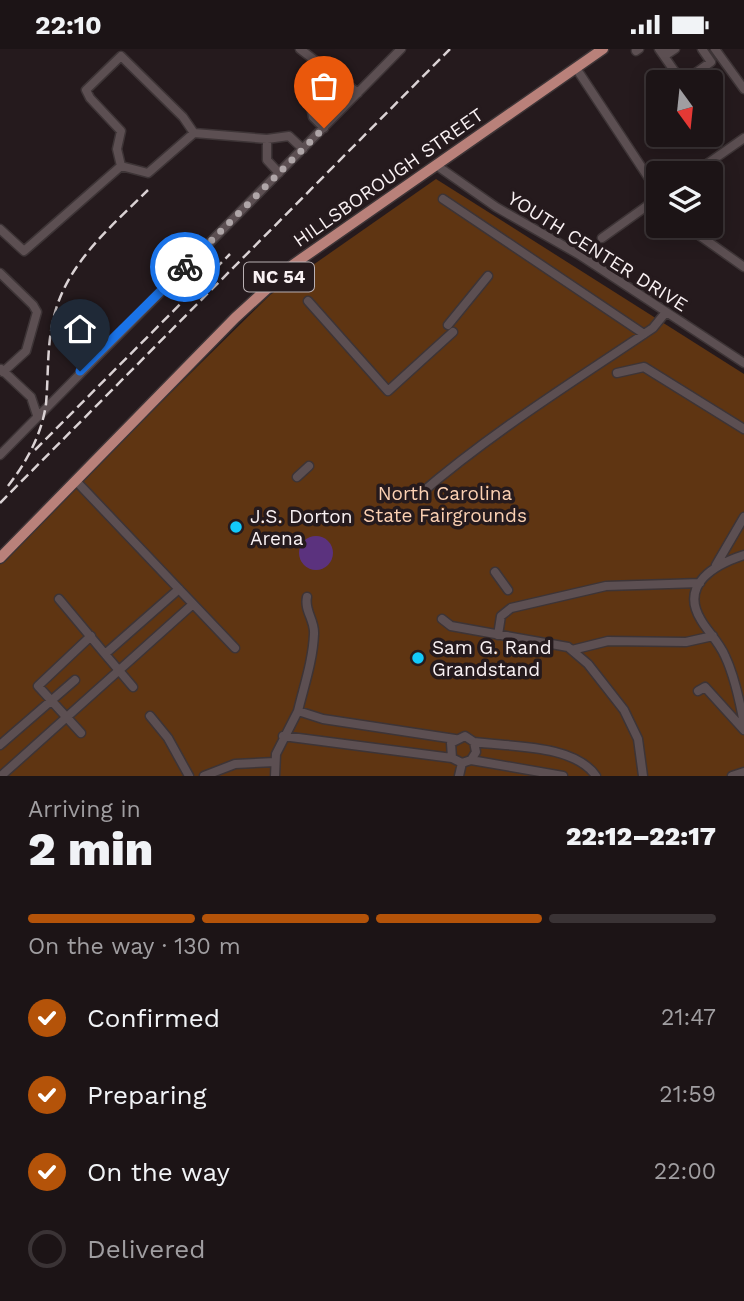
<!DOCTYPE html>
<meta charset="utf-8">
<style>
body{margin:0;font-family:"Work Sans",sans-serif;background:#251d1f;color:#f1f3f6;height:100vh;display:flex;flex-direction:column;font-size:26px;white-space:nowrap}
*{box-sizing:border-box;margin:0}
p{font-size:23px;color:#a09ea1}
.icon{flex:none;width:38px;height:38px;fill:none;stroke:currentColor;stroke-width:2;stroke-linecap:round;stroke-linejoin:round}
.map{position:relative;height:727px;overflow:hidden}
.sheet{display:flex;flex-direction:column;background:#1c1416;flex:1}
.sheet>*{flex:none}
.needle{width:46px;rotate:165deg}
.controls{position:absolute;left:646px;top:21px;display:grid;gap:14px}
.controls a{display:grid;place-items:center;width:77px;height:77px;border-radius:7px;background:#1c1416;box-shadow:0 4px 18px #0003,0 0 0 2px #3a3335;font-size:35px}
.pin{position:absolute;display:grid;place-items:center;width:60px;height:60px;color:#fff;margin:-72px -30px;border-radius:50% 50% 50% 0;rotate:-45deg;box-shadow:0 0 7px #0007}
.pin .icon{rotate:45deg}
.courier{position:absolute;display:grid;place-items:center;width:70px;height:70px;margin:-35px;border:5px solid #1a73e8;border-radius:50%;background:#fff;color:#222;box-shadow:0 2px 9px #0007}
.head em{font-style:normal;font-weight:800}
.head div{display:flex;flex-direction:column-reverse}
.head{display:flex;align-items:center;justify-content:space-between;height:119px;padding:0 28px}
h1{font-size:46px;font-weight:800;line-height:52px}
.bar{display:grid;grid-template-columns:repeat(4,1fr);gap:10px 7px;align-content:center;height:84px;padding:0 28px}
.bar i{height:9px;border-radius:5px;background:#3a3335}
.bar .active{background:#b45309}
.bar p{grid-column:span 4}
ol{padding:0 28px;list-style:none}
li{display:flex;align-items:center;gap:21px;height:77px}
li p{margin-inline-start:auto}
li .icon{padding:7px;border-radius:50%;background:#b45309;color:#fff;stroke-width:4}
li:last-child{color:#a09ea1}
li i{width:38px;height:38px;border:4px solid #3a3335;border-radius:50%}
.status{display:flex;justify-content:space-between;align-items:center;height:49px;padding:0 35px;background:#1c1416;direction:ltr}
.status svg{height:19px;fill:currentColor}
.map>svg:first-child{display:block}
.green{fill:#5f3512}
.water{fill:#5b327e}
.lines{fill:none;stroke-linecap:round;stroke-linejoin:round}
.minor-casing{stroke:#3d3436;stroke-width:11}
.major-casing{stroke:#3d3436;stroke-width:13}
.minor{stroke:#5c4f52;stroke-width:8}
.major{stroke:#b9817a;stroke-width:10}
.rail{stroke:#dad2d4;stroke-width:2.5;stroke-dasharray:10 5;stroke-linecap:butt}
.done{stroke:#afa6a8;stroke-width:7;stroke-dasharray:0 12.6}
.route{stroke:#1a73e8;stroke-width:9}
.poi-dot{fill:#13cafb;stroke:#251a1d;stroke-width:2.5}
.labels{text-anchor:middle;stroke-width:7;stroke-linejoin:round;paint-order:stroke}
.shield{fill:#251a1d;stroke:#b9b0b3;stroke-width:2}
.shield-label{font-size:18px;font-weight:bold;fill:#f9f1f3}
.street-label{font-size:19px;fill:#f9f1f3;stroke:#251a1d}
.park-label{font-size:19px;fill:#fcd1b3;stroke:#251a1d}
.poi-label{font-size:19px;fill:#f9f1f3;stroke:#251a1d;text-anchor:start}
</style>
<div class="status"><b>22:10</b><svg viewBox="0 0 49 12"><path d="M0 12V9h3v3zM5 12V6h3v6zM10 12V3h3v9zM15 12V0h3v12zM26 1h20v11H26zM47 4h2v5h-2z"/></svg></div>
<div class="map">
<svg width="744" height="727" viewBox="0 0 744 727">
<rect width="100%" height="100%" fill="#251a1d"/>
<path class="green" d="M 436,130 L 744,325 L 744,727 L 0,727 L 0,512 L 270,246 Z"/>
<path class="water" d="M299 504a17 17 0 1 1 34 0a17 17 0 1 1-34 0Z"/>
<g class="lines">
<defs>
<path id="minor" d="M 300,0 L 358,44
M 659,0 L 680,30
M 666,0 L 669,4 L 675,0
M 715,0 L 744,40
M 636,2 L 639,0
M 576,19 L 658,143
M 690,28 L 711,13 L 702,0
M 324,79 L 313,68 L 311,57 L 334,26
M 267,90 L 267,111 L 279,124
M 436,116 L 496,158 L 578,205 L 744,314
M 121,117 L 117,100 L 121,82 L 90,49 L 86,41 L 121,7 L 183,68 L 194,84
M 694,124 L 744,89
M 443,150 L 644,285
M 686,177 L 744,218
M 0,180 L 24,202 L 121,117 L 148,124 L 194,84 L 267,90 L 289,87 L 303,100
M 602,189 L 658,149
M 0,224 L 33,256 L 37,263 L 26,302 L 3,323
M 308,252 L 388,342 L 453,283
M 448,276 L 488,227
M 1,320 L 31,348 L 37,366
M 617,324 L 644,318 L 744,380
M 0,406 L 401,0
M 297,428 L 309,417
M 77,433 L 235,599
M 419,446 C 492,383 573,333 653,279 L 666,263
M 744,506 C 716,515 679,535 701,571 C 708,583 719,593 725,607 C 735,628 740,653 744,675
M 716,516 L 744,468
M 495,523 L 508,541
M 59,550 L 105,605
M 442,570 L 451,577 L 568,598 L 588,615 L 624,661 L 638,690 L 643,727
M 498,586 L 501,567 L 511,559 L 606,537 L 700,534
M 572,601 L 608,592 L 686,593 L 713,587
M 133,638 L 105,605 L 179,540
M 698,642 L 705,638 L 744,681
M 298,662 C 304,637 313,611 314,585 C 315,571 304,562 307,548
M 150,667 L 168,689 L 189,727
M 81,684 L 38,637 L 91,587
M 283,687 L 452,709
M 474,693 L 476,703 L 471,711 L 462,714 L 452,709 L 451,694 L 465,687 L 474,693 C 511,698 574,695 596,727
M 0,696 L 75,631
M 471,711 L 563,727
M 1,727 L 193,555
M 204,727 L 235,715 L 275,713
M 275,727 L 276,705 L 298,662 L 323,670 L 455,690
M 459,727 L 462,714
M 732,727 L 744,723"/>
<path id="major" d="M 0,509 L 235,269 L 294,215 L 603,0"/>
</defs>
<use href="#minor" class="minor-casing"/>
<use href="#major" class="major-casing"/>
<use href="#minor" class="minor"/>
<use href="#major" class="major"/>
<path class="rail" d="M 35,401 L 230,205
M 8,437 C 26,414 42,385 46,355 C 49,321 46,287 58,254 C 75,207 114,175 148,141
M 0,454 L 450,0"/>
</g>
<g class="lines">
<path class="done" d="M 185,218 L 324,79"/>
<path class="route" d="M 80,322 L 185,218"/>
</g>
<g class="poi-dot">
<circle cx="236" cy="478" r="7"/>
<circle cx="418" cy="609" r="7"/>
</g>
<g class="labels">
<rect class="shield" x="244" y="213.5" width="70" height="29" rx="5"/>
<g class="shield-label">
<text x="279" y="234">NC 54</text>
</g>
<g class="street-label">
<text transform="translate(388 128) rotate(-35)" y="7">HILLSBOROUGH STREET</text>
<text transform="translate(598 202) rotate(32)" y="7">YOUTH CENTER DRIVE</text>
</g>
<g class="park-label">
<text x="445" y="451">North Carolina<tspan x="445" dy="22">State Fairgrounds</tspan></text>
</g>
<g class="poi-label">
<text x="250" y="474">J.S. Dorton<tspan x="250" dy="22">Arena</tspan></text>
<text x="432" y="605">Sam G. Rand<tspan x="432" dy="22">Grandstand</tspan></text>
</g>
</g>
</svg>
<div class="controls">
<a><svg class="needle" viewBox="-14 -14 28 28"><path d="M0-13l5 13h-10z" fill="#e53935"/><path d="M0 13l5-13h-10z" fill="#a09ea1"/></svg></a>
<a><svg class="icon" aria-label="layers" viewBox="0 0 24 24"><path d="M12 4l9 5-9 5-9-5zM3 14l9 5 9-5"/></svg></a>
</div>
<div class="pin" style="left:324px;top:79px;background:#ea580c"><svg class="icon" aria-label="bag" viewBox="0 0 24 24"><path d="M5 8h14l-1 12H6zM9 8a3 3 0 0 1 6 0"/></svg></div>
<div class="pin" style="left:80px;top:322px;background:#1f2937"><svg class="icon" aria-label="home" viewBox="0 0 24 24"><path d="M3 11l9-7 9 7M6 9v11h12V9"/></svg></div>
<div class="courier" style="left:185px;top:218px"><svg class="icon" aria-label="bike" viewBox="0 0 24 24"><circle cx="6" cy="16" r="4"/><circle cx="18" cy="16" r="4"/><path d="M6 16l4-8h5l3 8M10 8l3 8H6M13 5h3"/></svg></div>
</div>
<section class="sheet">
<div class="head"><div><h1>2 min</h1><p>Arriving in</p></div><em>22:12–22:17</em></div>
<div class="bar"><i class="active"></i><i class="active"></i><i class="active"></i><i></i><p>On the way · 130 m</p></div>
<ol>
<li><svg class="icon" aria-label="check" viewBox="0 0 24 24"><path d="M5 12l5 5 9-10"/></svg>Confirmed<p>21:47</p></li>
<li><svg class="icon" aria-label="check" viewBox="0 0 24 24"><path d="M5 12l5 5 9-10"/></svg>Preparing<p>21:59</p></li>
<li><svg class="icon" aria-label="check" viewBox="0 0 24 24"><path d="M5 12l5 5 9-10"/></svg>On the way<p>22:00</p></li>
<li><i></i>Delivered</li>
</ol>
</section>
